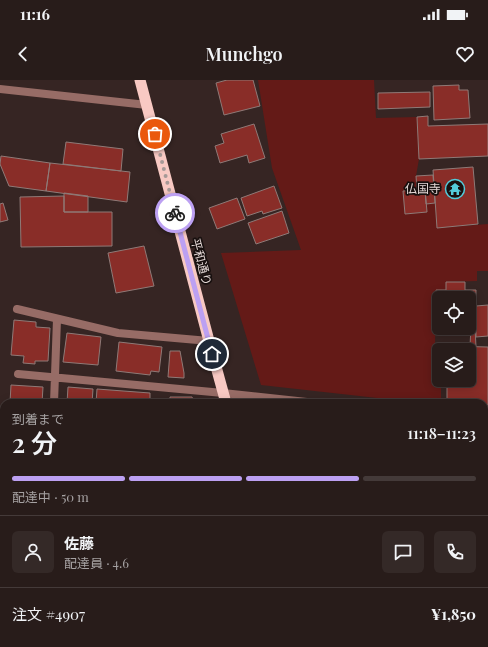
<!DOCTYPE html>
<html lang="ja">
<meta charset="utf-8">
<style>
body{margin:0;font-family:"Playfair Display","Noto Sans JP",serif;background:#342927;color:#f1f3f6;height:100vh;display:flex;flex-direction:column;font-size:15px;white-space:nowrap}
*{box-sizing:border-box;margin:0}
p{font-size:13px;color:#a5a1a2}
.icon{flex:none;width:22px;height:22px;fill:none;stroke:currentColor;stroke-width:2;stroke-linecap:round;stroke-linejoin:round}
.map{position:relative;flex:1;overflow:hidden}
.panel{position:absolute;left:0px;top:319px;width:488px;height:248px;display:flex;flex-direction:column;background:#281c1a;border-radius:12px 12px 0 0;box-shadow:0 2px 10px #0003,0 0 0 1px #443a39}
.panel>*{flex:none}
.buttons{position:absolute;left:432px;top:211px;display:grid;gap:8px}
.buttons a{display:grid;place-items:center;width:44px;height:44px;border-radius:6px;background:#281c1a;box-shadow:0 2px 10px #0003,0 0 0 1px #443a39;font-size:20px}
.pin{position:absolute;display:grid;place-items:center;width:34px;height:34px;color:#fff;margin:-17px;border:2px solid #fff;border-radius:50%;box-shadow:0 1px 4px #0007}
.courier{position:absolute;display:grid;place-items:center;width:40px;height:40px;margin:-20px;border:3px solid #bca0f2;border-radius:50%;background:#fff;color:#222;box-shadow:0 1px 5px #0007}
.headline em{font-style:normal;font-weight:600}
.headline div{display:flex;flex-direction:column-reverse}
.headline{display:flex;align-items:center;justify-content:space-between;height:68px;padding:0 12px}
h1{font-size:26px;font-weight:600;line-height:30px}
.bar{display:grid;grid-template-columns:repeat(4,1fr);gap:6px 4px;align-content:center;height:48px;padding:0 12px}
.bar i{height:5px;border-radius:3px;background:#443a39}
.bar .active{background:#bca0f2}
.bar p{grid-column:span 4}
.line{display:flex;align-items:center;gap:10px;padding:0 12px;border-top:1px solid #443a39}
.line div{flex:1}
.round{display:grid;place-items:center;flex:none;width:42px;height:42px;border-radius:6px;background:#342927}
.status{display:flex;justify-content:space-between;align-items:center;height:28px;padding:0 20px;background:#281c1a;direction:ltr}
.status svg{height:11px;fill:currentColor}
header{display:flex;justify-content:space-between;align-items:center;height:52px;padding:0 12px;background:#281c1a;font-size:18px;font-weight:600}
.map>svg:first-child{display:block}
.green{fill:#641a17}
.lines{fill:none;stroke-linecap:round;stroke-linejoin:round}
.stream{stroke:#2c0001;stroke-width:6}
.building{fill:#892d28;stroke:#8f7a77}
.service{stroke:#976c66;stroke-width:8}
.minor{stroke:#976c66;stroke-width:8}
.trunk{stroke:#f8c9c3;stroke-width:11}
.done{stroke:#a69997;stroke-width:4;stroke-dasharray:0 7.2}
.route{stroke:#bca0f2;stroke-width:5}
.labels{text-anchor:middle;stroke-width:3.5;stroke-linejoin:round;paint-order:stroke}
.poi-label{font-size:12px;fill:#e3d7d5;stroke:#18100f;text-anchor:end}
.street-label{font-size:12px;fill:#e3d7d5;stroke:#18100f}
</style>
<div class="status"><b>11:16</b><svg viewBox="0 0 49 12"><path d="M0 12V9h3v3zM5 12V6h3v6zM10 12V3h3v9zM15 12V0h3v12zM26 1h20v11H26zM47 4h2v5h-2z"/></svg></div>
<header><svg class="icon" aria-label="back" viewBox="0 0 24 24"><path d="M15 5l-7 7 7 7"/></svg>Munchgo<svg class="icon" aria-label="heart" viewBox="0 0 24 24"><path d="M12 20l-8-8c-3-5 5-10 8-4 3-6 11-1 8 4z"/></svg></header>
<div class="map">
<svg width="488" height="567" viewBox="0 0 488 567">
<rect width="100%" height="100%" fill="#362523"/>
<path class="green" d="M 258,0 L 374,0 L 376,38 L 417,37 L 419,79 L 416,96 L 417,110 L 403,111 L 405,134 L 427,132 L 426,124 L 435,123 L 437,148 L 488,144 L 488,191 L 477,191 L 477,201 L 447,202 L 446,210 L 436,210 L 435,267 L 442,266 L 442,270 L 439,270 L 439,300 L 441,300 L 441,323 L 422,323 L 261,305 L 221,173 L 301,170 L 272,88 Z"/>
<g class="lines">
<path class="stream" d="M 485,356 L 488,356"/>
</g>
<path class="building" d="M 227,0 L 253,0 L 260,26 L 224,35 L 216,3 Z
M 459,5 L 459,10 L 468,10 L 470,38 L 434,40 L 433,6 Z
M 430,12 L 430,27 L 378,29 L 378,13 Z
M 428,36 L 428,46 L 488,44 L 488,76 L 419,79 L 417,37 Z
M 254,44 L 265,78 L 249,83 L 247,75 L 220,83 L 215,66 L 224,63 L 221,54 Z
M 66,62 L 123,69 L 121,91 L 63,84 Z
M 1,76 L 50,83 L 46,111 L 9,106 L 0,84 Z
M 50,83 L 130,92 L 127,122 L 46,111 Z
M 473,87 L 478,144 L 437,148 L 433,90 Z
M 433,95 L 435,123 L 426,124 L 425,109 L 417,110 L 416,96 Z
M 274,106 L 282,128 L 263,134 L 262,131 L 247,136 L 241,118 Z
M 425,109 L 427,132 L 405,134 L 403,111 Z
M 64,113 L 88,116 L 88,132 L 64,132 Z
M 64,116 L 64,132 L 112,132 L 112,166 L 21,167 L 20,117 Z
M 237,118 L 245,139 L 217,149 L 209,128 Z
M 3,123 L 8,140 L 0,142 L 0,124 Z
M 282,131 L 289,153 L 256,164 L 248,143 Z
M 144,166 L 154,206 L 116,213 L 108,173 Z
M 446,202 L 465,202 L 465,210 L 476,210 L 475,247 L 469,247 L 469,218 L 439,218 L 439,248 L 464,248 L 464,251 L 448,251 L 448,248 L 436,248 L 436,210 L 446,210 Z
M 488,225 L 488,256 L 476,257 L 476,226 Z
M 14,240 L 36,242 L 36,247 L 50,248 L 48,281 L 35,281 L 35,284 L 23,283 L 24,276 L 11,275 Z
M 471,247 L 475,247 L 476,267 L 470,266 Z
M 67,253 L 101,257 L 98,285 L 63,282 Z
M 119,262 L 162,267 L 159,292 L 151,291 L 150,295 L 116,291 Z
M 449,266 L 488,267 L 488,325 L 484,325 L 484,323 L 447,323 L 447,300 L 469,300 L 469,270 L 449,270 Z
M 170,271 L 180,271 L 184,293 L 184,298 L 168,297 Z
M 11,305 L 43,307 L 42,323 L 10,323 Z
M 68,307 L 93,309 L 92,323 L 67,323 Z
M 97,309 L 150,313 L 150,323 L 96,323 Z
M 170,317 L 192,317 L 194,323 L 170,323 Z
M 488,360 L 488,393 L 484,392 L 484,383 Z
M 484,439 L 488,440 L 488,465 L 484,464 Z
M 484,478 L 488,479 L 487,493 L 484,492 Z
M 4,481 L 4,500 L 1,501 L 0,482 Z
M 486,505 L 488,505 L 488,529 L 484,528 L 484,512 Z
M 3,506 L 4,506 L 4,525 L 2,525 Z
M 354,563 L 372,563 L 371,567 L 358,567 L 359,564 Z
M 378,563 L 410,563 L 410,567 L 382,567 L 377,566 Z
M 442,563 L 462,563 L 461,567 Z
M 465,563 L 474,563 L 473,567 L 464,567 Z"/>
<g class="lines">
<path class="service" d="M 0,9 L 147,25
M 17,229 L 118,253 L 209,261
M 18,294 L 223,313
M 54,323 L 57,239
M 81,563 L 82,567
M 147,567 L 166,563"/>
<path class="minor" d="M 223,313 L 316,323
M 484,342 L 488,342"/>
<path class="trunk" d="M 140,0 L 209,261 L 226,323
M 296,563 L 297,567"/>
</g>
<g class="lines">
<path class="done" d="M 155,54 L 175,133"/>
<path class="route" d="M 175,133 L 212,274"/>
</g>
<defs>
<symbol id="temple-ring" viewBox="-11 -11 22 22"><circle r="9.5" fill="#18100f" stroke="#53cbda" stroke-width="1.5"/><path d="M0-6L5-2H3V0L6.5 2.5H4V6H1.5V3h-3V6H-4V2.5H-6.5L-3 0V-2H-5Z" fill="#53cbda"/></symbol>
</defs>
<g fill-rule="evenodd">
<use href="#temple-ring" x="444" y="98" width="22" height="22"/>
</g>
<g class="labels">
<g class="poi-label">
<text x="441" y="113">仏国寺</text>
</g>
<g class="street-label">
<text transform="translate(201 182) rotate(75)" y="4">平和通り</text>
</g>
</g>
</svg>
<div class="buttons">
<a><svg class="icon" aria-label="locate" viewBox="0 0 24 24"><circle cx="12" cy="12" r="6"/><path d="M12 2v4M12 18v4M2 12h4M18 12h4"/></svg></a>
<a><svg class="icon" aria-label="layers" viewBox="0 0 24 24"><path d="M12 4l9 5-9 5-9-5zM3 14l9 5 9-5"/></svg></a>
</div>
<div class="pin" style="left:155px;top:54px;background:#ea580c"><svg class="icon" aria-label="bag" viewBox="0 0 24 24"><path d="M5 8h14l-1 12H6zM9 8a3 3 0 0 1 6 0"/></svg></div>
<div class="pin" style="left:212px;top:274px;background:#1f2937"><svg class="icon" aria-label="home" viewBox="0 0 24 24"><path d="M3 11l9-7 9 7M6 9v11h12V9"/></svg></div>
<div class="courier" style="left:175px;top:133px"><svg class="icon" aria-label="bike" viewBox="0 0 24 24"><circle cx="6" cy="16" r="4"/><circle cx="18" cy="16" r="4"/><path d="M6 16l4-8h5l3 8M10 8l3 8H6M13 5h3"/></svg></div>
<section class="panel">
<div class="headline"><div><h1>2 分</h1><p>到着まで</p></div><em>11:18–11:23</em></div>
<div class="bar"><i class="active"></i><i class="active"></i><i class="active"></i><i></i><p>配達中 · 50 m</p></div>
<div class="line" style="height:72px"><a class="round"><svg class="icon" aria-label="person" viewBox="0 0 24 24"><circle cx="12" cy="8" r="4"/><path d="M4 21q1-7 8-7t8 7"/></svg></a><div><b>佐藤</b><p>配達員 · 4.6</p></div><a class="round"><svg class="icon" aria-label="chat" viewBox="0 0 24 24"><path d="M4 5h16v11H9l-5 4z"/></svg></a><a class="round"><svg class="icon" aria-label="phone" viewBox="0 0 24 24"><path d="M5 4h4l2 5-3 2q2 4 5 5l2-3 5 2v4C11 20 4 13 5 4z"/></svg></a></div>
<div class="line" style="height:52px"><div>注文 #4907</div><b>¥1,850</b></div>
</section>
</div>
